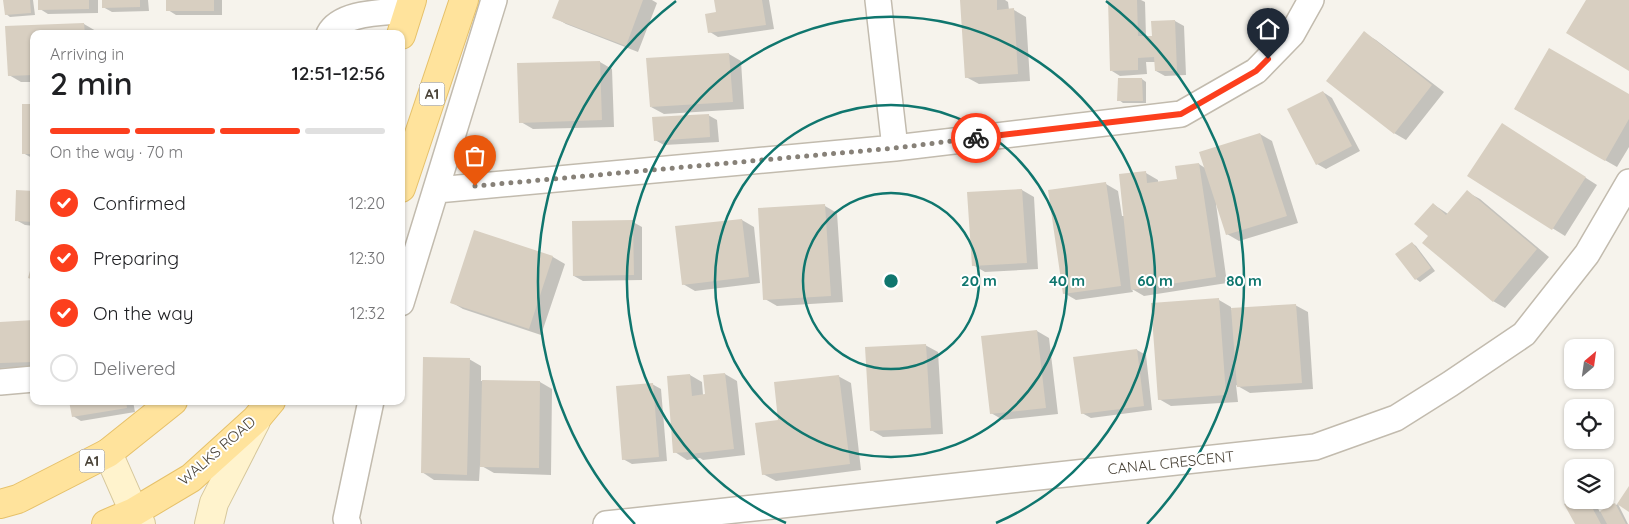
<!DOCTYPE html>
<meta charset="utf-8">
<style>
body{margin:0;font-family:Quicksand,sans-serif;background:#f2f2f2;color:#202124;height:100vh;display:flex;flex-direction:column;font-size:19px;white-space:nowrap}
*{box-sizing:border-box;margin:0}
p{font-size:16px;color:#757577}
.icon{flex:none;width:28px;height:28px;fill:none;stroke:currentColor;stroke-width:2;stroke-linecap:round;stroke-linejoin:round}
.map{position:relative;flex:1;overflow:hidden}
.panel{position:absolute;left:30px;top:30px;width:375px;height:375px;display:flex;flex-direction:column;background:#fff;border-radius:10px;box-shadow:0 1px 4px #0004}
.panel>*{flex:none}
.needle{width:32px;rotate:29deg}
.fabs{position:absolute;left:1564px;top:339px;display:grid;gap:10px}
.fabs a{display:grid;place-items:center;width:50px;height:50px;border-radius:10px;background:#fff;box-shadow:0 1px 4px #0004;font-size:25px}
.pin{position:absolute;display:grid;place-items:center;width:42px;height:42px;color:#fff;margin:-51px -21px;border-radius:50% 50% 50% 0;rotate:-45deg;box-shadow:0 0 5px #0007}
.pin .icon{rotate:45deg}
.courier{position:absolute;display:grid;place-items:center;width:50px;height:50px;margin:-25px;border:4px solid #fc3f1d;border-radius:50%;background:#fff;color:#222;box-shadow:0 1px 6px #0007}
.headline em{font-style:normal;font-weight:600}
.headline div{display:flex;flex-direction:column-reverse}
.headline{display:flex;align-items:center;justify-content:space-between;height:85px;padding:0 20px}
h1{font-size:32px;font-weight:600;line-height:38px}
.bar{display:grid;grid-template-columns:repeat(4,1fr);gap:8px 5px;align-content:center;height:60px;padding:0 20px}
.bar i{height:6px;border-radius:4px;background:#e0e0e0}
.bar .current{background:#fc3f1d}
.bar p{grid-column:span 4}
ol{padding:0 20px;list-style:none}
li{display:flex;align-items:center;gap:15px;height:55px}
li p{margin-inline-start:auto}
li .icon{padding:5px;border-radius:50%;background:#fc3f1d;color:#fff;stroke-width:4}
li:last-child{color:#757577}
li i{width:28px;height:28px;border:2px solid #e0e0e0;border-radius:50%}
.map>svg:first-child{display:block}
.shadow{fill:#0003}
.building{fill:#d8cfc1}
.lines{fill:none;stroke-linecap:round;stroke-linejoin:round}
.street-casing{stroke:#c2bbae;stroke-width:28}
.secondary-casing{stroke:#d6c79b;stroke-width:30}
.primary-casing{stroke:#e6c16a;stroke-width:30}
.street{stroke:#fff;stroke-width:25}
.secondary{stroke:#fff3cd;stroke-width:28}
.primary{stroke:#ffe39c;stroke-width:28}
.done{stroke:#878178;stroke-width:5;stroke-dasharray:0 9}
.route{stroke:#fc3f1d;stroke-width:6}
.ring{fill:none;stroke:#0f766e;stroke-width:2.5}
.labels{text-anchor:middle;stroke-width:4;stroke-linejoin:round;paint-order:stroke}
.shield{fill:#fff;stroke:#817c74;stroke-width:1}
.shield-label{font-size:14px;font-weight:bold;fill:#4b4439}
.street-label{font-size:15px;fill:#4b4439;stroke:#fff}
.centre{fill:#0f766e;stroke:#fff;stroke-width:2.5}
.ring-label{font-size:15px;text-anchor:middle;font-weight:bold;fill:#0f766e;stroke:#fff;stroke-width:4;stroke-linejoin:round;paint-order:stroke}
</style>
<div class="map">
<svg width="1629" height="524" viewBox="0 0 1629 524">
<rect width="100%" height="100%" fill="#f6f3ec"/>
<path class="shadow" d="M 5,0 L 33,0 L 35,15 L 10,17 L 6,14 Z
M 39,0 L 98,0 L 98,13 L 48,14 L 40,9 Z
M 103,0 L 148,0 L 149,11 L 112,12 L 103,7 Z
M 167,0 L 222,0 L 222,15 L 176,15 L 168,10 Z
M 560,0 L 652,0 L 657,3 L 638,52 L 566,24 L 554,17 Z
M 716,0 L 769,0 L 774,29 L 718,37 L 710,32 L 718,13 Z
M 961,0 L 1005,0 L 1008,2 L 1009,10 L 1014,10 L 1026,17 L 1030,81 L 979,84 L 966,77 Z
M 1109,0 L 1141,0 L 1145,2 L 1146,37 L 1153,37 L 1175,21 L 1184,26 L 1186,75 L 1165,76 L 1156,71 L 1156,62 L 1146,62 L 1147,74 L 1120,76 L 1112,71 Z
M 84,24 L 96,31 L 96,34 L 34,34 L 34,82 L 21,82 L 9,75 L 6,28 Z
M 1364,33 L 1376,40 L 1444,92 L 1406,140 L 1394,133 Z
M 729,54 L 741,61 L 744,109 L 664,114 L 651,107 Z
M 600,62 L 612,69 L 614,127 L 533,129 L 521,122 Z
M 1119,79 L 1142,79 L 1146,82 L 1146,103 L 1123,103 L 1119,100 Z
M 1323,92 L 1332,98 L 1360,151 L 1326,169 L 1317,164 Z
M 1629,95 L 1629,147 L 1617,167 L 1515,109 Z
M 34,105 L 34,158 L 32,158 L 23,153 Z
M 708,115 L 717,120 L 719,142 L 664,145 L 655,140 Z
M 1514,132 L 1597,185 L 1565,236 L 1469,176 Z
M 1260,134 L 1272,141 L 1298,223 L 1239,241 L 1227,234 L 1217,204 L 1216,204 L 1227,283 L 1144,296 L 1132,289 L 1133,292 L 1076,300 L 1064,293 L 1106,184 L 1118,191 L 1122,216 L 1124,216 L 1146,173 L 1158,180 L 1158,183 L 1179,180 L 1199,164 L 1205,168 Z
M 1022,190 L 1034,197 L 1038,269 L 985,272 L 973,265 Z
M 34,192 L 34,226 L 25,225 L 16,220 Z
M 1467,192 L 1480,199 L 1549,257 L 1505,308 L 1493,301 L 1430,236 L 1433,204 L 1448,214 Z
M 825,206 L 837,213 L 843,302 L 777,306 L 765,299 Z
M 742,220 L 754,227 L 760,283 L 695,291 L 683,284 Z
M 573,222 L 633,222 L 642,227 L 642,280 L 583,281 L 574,276 Z
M 475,231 L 553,257 L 565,264 L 541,335 L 463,309 L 451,302 Z
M 1412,243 L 1416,246 L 1435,271 L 1420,282 L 1416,279 L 1397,254 Z
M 1219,300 L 1231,307 L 1231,310 L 1295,305 L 1308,312 L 1313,389 L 1250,393 L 1236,385 L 1238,402 L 1171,406 L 1159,399 Z
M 34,322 L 34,367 L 0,368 L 0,323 Z
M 1037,331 L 1049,338 L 1058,414 L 1003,420 L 991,413 Z
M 925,345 L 938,352 L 943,434 L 883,437 L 871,430 Z
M 1137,350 L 1146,355 L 1152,410 L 1091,418 L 1082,413 Z
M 469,359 L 481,366 L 481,381 L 540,382 L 552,389 L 551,475 L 494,473 L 480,465 L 479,481 L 434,480 L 422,472 Z
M 725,374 L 737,381 L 745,455 L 703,460 L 700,458 L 687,460 L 675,452 L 690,375 L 702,382 L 703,395 L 707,395 Z
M 838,376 L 851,383 L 861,470 L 776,481 L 763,474 L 780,421 Z
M 652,384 L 661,389 L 667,461 L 632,464 L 623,459 Z
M 70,401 L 133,401 L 135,412 L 81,421 L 73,416 Z
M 1574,500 L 1593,500 L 1600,512 L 1618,504 L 1628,524 L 1576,524 Z"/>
<path class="building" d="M 3,0 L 30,0 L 31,13 L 5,15 Z
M 38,0 L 89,0 L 89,9 L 38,10 Z
M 102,0 L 140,0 L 140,7 L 102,8 Z
M 166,0 L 214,0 L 214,11 L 166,11 Z
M 559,0 L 643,0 L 626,46 L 552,18 Z
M 714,0 L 762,0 L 766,25 L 708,33 L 705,14 L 716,12 Z
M 960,0 L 997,0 L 997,10 L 1014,8 L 1018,74 L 965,78 Z
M 1108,0 L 1137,0 L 1138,36 L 1152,36 L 1151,21 L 1175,20 L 1177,71 L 1155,71 L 1154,57 L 1138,58 L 1138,70 L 1110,71 Z
M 1586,0 L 1629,0 L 1629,71 L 1566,33 Z
M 84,23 L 85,34 L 34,34 L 34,75 L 8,76 L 5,26 Z
M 1364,31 L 1432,85 L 1394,134 L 1326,81 Z
M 1549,48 L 1629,94 L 1629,119 L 1605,161 L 1514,109 Z
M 729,53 L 733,102 L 650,107 L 646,58 Z
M 600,61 L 602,120 L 519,123 L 517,63 Z
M 1118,78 L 1142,78 L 1143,101 L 1117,101 Z
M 1323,91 L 1352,146 L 1316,165 L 1287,109 Z
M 22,104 L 34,104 L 34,154 L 22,154 Z
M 709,114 L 710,137 L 654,141 L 652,117 Z
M 1502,123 L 1586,177 L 1552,230 L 1467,176 Z
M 1260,133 L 1287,216 L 1226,235 L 1199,152 Z
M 1199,163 L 1216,277 L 1131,290 L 1119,174 L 1146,171 L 1147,183 L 1177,179 L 1175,166 Z
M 1106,182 L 1121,286 L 1063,294 L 1048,190 Z
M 1022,189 L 1027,263 L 972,266 L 967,192 Z
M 16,190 L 34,191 L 34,222 L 15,221 Z
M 1467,190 L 1537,249 L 1493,302 L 1422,243 L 1428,236 L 1414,224 L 1433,203 L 1446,215 Z
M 825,204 L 831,296 L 763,300 L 758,208 Z
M 742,219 L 749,277 L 682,285 L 675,226 Z
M 633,220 L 634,275 L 573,276 L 572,221 Z
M 474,230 L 553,256 L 529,329 L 450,303 Z
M 1412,242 L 1431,268 L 1415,280 L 1395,254 Z
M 33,260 L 34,260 L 34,280 L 28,278 Z
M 1219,298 L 1226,395 L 1158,400 L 1151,303 Z
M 1296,304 L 1302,383 L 1237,387 L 1231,308 Z
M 34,320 L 34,362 L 0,363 L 0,322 Z
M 1037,330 L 1046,408 L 990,414 L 981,336 Z
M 926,344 L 931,428 L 870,431 L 865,347 Z
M 1137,349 L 1144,406 L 1081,414 L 1073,357 Z
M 423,357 L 470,358 L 467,475 L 421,473 Z
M 725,373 L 734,449 L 690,454 L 690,452 L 673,453 L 667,376 L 690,374 L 692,396 L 705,394 L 703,375 Z
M 839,375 L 850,464 L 762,475 L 755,423 L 778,420 L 774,382 Z
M 482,380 L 540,381 L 539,468 L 480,467 Z
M 653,383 L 659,457 L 622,460 L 616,386 Z
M 69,401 L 126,401 L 127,408 L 72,417 Z
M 1629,486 L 1629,512 L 1617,504 Z
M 1572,500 L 1588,500 L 1601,524 L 1575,524 L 1564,504 Z
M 1615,503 L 1626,524 L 1607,524 L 1600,511 Z"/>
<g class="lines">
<defs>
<path id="street" d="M 878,0 L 895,148
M 329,34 C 341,11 386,13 409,10
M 437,190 L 895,148 L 1181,114 L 1256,71 L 1292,34 L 1311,0
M 401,303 L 494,0
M 0,382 L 34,379
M 348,524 L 346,519 L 371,401
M 606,524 L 1315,447 L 1396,418 L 1450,384 L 1524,334 L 1587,254 L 1629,182"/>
<path id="secondary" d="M 108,453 L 134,512 L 141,524
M 209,524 L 214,503 L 256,421"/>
<path id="primary" d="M 401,35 L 412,0
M 401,188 L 464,0
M 0,504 L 18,499 L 108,453 L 173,401
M 106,524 L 134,512 L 191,478 L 256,419 L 271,401"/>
</defs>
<use href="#street" class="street-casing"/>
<use href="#secondary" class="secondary-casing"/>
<use href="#primary" class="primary-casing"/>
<use href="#street" class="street"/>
<use href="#secondary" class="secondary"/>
<use href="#primary" class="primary"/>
</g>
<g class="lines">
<path class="done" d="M 475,186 L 895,148 L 976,138"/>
<path class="route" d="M 976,138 L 1181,114 L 1256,71 L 1268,59"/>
</g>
<g class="ring">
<circle cx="891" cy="281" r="88"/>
<circle cx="891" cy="281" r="176"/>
<path d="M786 523A264 264 0 1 1 996 523"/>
<path d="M635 524A353 353 0 0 1 676 1M1106 1A353 353 0 0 1 1147 524"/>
</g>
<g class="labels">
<g class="shield">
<rect x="419.5" y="82.5" width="25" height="23" rx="4"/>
<rect x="79.5" y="449.5" width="25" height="23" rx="4"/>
</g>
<g class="shield-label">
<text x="432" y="99">A1</text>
<text x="92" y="466">A1</text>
</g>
<g class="street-label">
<text transform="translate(217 451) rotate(-41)" y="5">WALKS ROAD</text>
<text transform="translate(1171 463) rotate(-6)" y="5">CANAL CRESCENT</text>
</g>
</g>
<circle cx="891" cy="281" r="8" class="centre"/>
<g class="ring-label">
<text x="979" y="286">20 m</text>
<text x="1067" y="286">40 m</text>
<text x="1155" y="286">60 m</text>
<text x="1244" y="286">80 m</text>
</g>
</svg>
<div class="fabs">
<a><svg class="needle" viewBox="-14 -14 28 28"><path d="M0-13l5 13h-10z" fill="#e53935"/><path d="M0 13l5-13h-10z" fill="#757577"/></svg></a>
<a><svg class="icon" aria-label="locate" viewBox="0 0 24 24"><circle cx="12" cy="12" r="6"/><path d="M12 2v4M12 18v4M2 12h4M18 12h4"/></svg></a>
<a><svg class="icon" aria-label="layers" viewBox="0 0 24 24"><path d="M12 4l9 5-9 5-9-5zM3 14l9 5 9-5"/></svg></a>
</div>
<div class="pin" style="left:475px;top:186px;background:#ea580c"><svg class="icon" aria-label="bag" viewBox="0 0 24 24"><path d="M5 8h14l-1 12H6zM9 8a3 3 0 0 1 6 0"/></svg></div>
<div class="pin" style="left:1268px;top:59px;background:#1f2937"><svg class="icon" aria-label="home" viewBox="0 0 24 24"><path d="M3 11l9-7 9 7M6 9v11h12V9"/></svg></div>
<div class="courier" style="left:976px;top:138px"><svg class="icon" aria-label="bike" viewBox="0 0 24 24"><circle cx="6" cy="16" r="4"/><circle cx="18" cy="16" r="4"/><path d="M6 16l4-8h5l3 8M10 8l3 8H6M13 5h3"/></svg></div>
<section class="panel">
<div class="headline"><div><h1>2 min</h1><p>Arriving in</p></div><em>12:51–12:56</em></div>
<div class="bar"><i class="current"></i><i class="current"></i><i class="current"></i><i></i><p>On the way · 70 m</p></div>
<ol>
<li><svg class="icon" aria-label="check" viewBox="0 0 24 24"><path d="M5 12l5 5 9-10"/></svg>Confirmed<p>12:20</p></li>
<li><svg class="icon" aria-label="check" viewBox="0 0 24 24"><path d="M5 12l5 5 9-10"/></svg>Preparing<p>12:30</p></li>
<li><svg class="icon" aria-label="check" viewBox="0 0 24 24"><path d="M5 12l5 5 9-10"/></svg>On the way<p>12:32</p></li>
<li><i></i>Delivered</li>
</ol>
</section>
</div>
